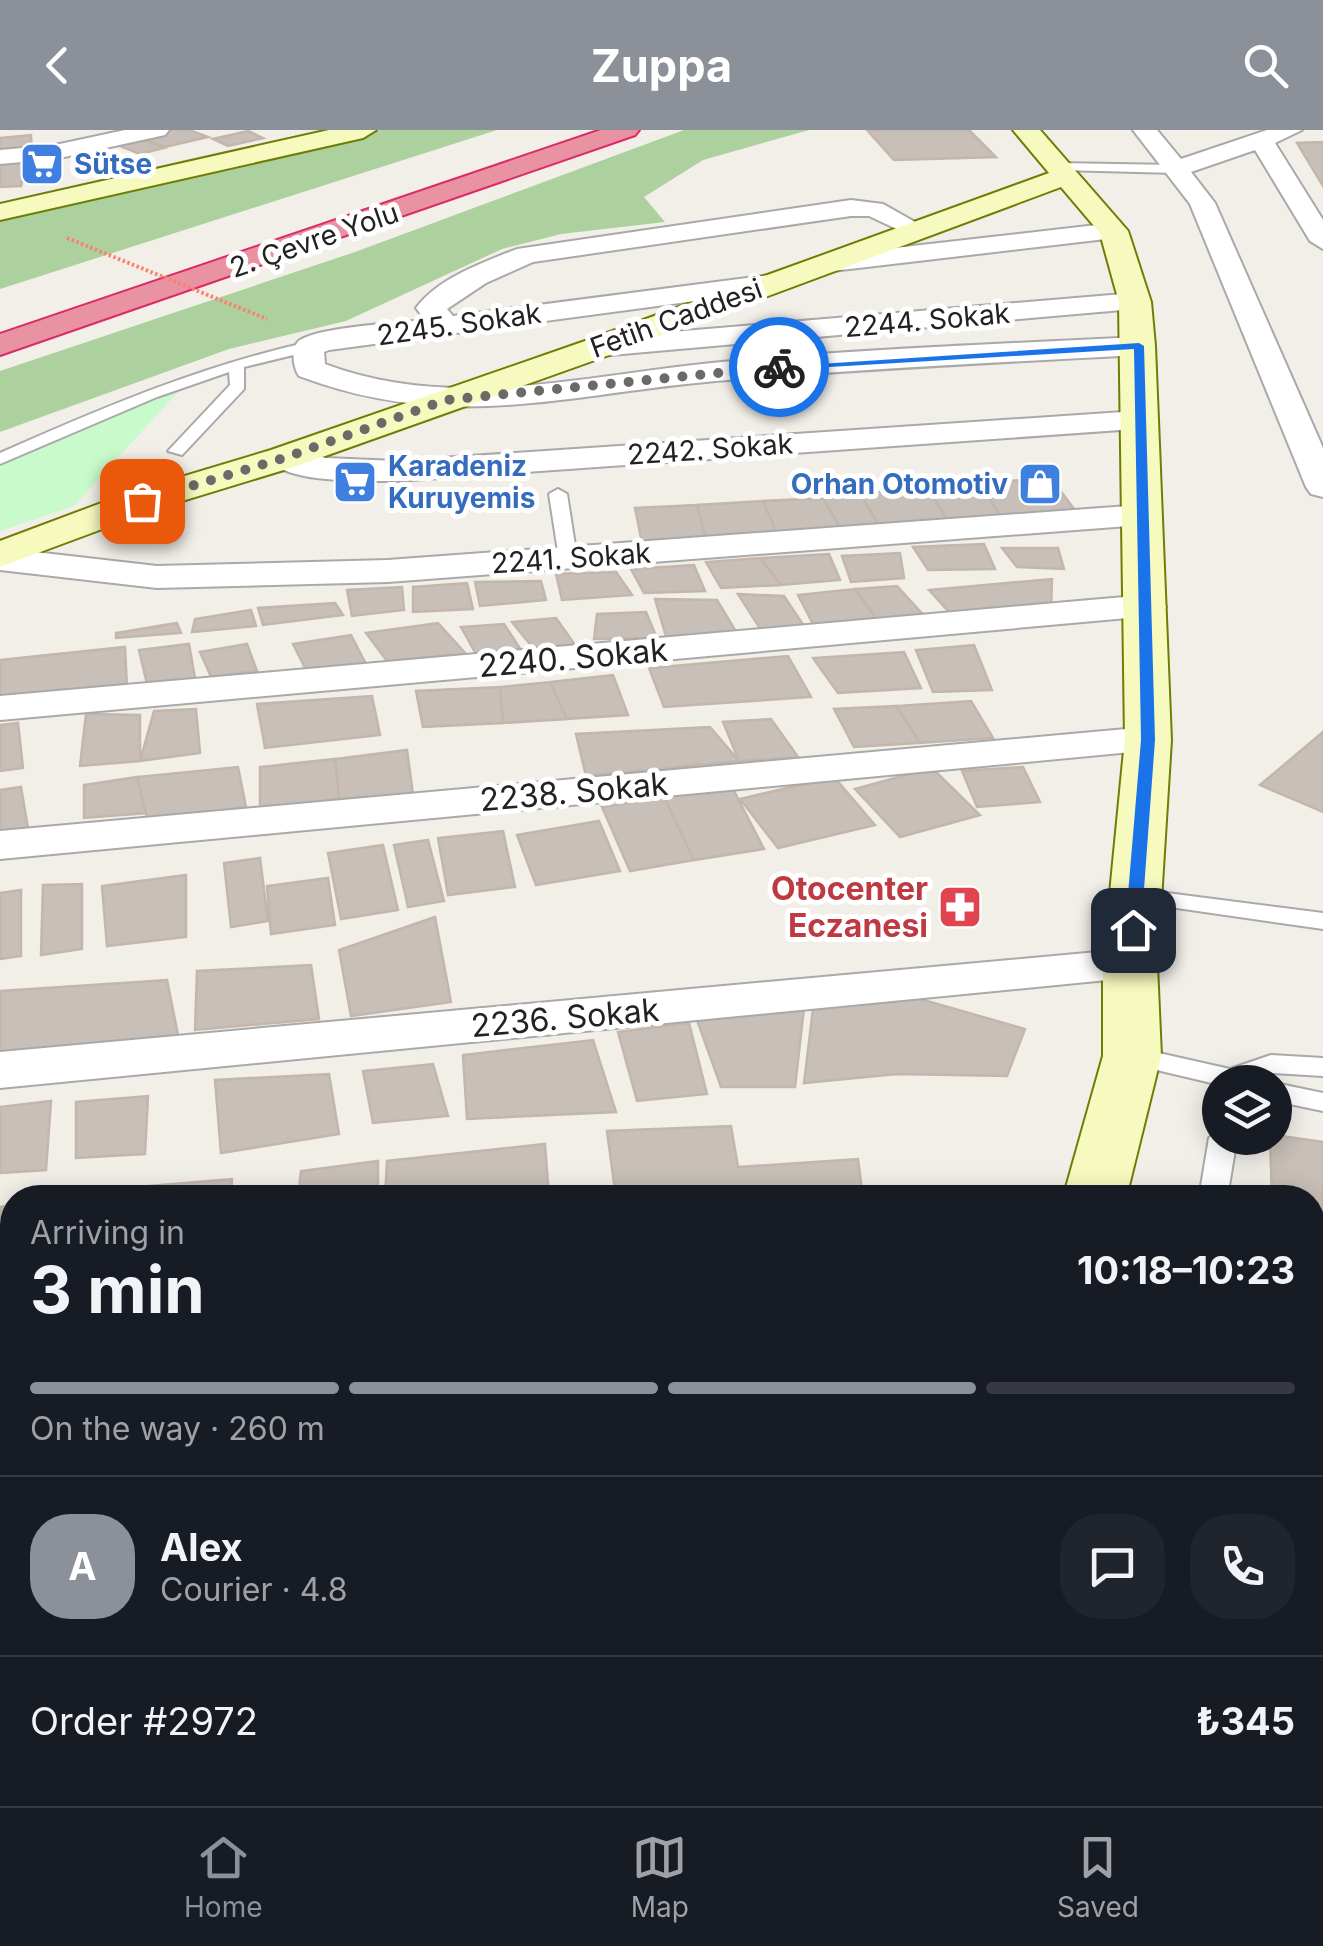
<!DOCTYPE html>
<meta charset="utf-8">
<style>
body{margin:0;font-family:Inter,sans-serif;background:#20242c;color:#f1f3f6;height:100vh;display:flex;flex-direction:column;font-size:38px;white-space:nowrap}
*{box-sizing:border-box;margin:0}
p{font-size:32px;color:#9ea1a6}
.icon{flex:none;width:55px;height:55px;fill:none;stroke:currentColor;stroke-width:2;stroke-linecap:round;stroke-linejoin:round}
.map{position:relative;flex:1;overflow:hidden}
.details{position:absolute;left:0px;top:1055px;width:1325px;height:622px;display:flex;flex-direction:column;background:#171b24;border-radius:40px 40px 0 0;box-shadow:0 5px 25px #0003}
.details>*{flex:none}
.tools{position:absolute;left:1202px;top:935px;display:grid;gap:20px}
.tools a{display:grid;place-items:center;width:90px;height:90px;border-radius:50%;background:#171b24;box-shadow:0 5px 25px #0003;font-size:50px}
.pin{position:absolute;display:grid;place-items:center;width:85px;height:85px;color:#fff;margin:-42px;border-radius:20px;box-shadow:0 5px 15px #0006}
.courier{position:absolute;display:grid;place-items:center;width:100px;height:100px;margin:-50px;border:8px solid #1a73e8;border-radius:50%;background:#fff;color:#222;box-shadow:0 2px 12px #0007}
.summary em{font-style:normal;font-weight:700}
.summary div{display:flex;flex-direction:column-reverse}
.summary{display:flex;align-items:center;justify-content:space-between;height:170px;padding:0 30px}
h1{font-size:65px;font-weight:700;line-height:75px}
.bar{display:grid;grid-template-columns:repeat(4,1fr);gap:15px 10px;align-content:center;height:120px;padding:0 30px}
.bar i{height:12px;border-radius:8px;background:#363941}
.bar .active{background:#8c9099}
.bar p{grid-column:span 4}
.line{display:flex;align-items:center;gap:25px;padding:0 30px;border-top:2px solid #363941}
.line div{flex:1}
.round{display:grid;place-items:center;flex:none;width:105px;height:105px;border-radius:40px;background:#20242c}
header{display:flex;justify-content:space-between;align-items:center;height:130px;padding:0 30px;background:#8c9099;color:#fff;font-size:45px;font-weight:700}
.dock{display:flex;justify-content:space-around;align-items:center;height:140px;border-top:2px solid #363941;background:#171b24;font-size:28px;color:#9ea1a6}
.dock a{display:grid;justify-items:center;gap:5px}
.dock .active{color:#8c9099}
.map>svg:first-child{display:block}
.forest{fill:#add19e}
.park{fill:#c8facc}
.building{fill:#c7bfb8;stroke:#c4b6ab;stroke-width:2.5}
.lines{fill:none;stroke-linecap:round;stroke-linejoin:round}
.service-casing{stroke:#a9a9a9;stroke-width:4}
.minor-casing{stroke:#a9a9a9;stroke-width:4}
.secondary-casing{stroke:#707d05;stroke-width:4}
.motorway-casing{stroke:#dc2a67;stroke-width:4}
.service{fill:#fff;fill-rule:evenodd}
.minor{fill:#fff;fill-rule:evenodd}
.secondary{fill:#f7fabf;fill-rule:evenodd}
.motorway{fill:#e892a2;fill-rule:evenodd}
.path-bridge{stroke:#fa8072;stroke-width:4;stroke-dasharray:2.5 2.5;stroke-linecap:butt}
.route{fill:#1a73e8}
.done{stroke:#6b6a68;stroke-width:10;stroke-dasharray:0 18}
.labels{text-anchor:middle;stroke-width:10;stroke-linejoin:round;paint-order:stroke}
.far-shop-label{font-size:28px;font-weight:bold;fill:#366cbe;stroke:#fff;text-anchor:start}
.far-street-label{font-size:28px;fill:#222;stroke:#fff}
.street-label{font-size:32px;fill:#222;stroke:#fff}
.health-label{font-size:32px;font-weight:bold;fill:#be3a42;stroke:#fff;text-anchor:end}
</style>
<header><svg class="icon" aria-label="back" viewBox="0 0 24 24"><path d="M15 5l-7 7 7 7"/></svg>Zuppa<svg class="icon" aria-label="search" viewBox="0 0 24 24"><circle cx="10" cy="10" r="6"/><path d="M15 15l6 6"/></svg></header>
<div class="map">
<svg width="1323" height="1676" viewBox="0 0 1323 1676">
<rect width="100%" height="100%" fill="#f2efe9"/>
<path class="forest" d="M 381,0 L 497,0 L 0,159 L 0,91 L 209,38 Z
M 684,0 L 809,0 L 703,30 L 644,67 L 665,92 L 561,104 L 502,119 L 346,191 L 229,219 L 0,302 L 0,241 L 355,122 Z"/>
<path class="park" d="M 184,255 L 74,376 L 0,401 L 0,328 Z"/>
<path class="building" d="M 159,0 L 189,0 L 208,7 L 165,17 L 135,6 Z
M 867,0 L 969,0 L 996,27 L 894,30 Z
M 248,1 L 263,8 L 228,16 L 213,9 Z
M 31,5 L 32,23 L 0,25 L 0,8 Z
M 134,6 L 164,18 L 140,24 L 110,12 Z
M 1323,12 L 1323,56 L 1297,13 Z
M 18,31 L 27,33 L 21,56 L 0,57 L 0,32 Z
M 1051,348 L 1077,383 L 1003,390 L 980,353 Z
M 980,353 L 1003,390 L 949,393 L 927,357 Z
M 927,357 L 949,393 L 881,398 L 860,364 Z
M 860,364 L 881,398 L 842,401 L 823,368 Z
M 823,368 L 842,401 L 778,406 L 763,371 Z
M 763,371 L 778,406 L 706,410 L 697,375 Z
M 697,375 L 706,410 L 642,413 L 635,378 Z
M 984,414 L 995,439 L 928,440 L 913,417 Z
M 1002,418 L 1058,418 L 1064,439 L 1017,437 Z
M 900,423 L 904,448 L 851,452 L 842,426 Z
M 829,424 L 840,450 L 781,455 L 760,428 Z
M 760,428 L 781,455 L 721,458 L 706,432 Z
M 694,435 L 705,461 L 644,463 L 631,439 Z
M 616,442 L 632,465 L 562,470 L 556,444 Z
M 1052,449 L 1051,477 L 950,483 L 929,460 Z
M 541,451 L 546,470 L 480,476 L 475,452 Z
M 467,453 L 473,479 L 413,482 L 413,457 Z
M 897,456 L 929,491 L 878,491 L 855,459 Z
M 402,457 L 404,480 L 352,486 L 347,460 Z
M 855,459 L 878,491 L 814,496 L 798,465 Z
M 738,464 L 784,466 L 806,499 L 761,500 Z
M 655,469 L 717,470 L 738,505 L 667,510 Z
M 335,473 L 343,485 L 263,495 L 258,478 Z
M 251,480 L 256,496 L 192,502 L 195,489 Z
M 646,482 L 657,508 L 594,509 L 597,484 Z
M 556,488 L 575,515 L 533,518 L 512,492 Z
M 177,493 L 181,503 L 116,508 L 116,503 Z
M 438,493 L 466,524 L 387,531 L 366,503 Z
M 504,494 L 521,520 L 476,524 L 461,497 Z
M 351,505 L 366,534 L 307,542 L 293,514 Z
M 189,514 L 195,548 L 147,554 L 139,520 Z
M 247,514 L 257,541 L 211,547 L 200,522 Z
M 974,515 L 992,560 L 933,562 L 916,520 Z
M 125,517 L 127,557 L 0,572 L 0,530 Z
M 904,522 L 921,558 L 838,563 L 813,528 Z
M 788,526 L 811,567 L 664,577 L 649,538 Z
M 613,545 L 628,585 L 567,589 L 550,552 Z
M 550,552 L 567,589 L 503,593 L 500,557 Z
M 500,557 L 503,593 L 423,597 L 416,561 Z
M 372,566 L 380,605 L 265,618 L 257,574 Z
M 971,571 L 993,608 L 920,613 L 896,576 Z
M 896,576 L 920,613 L 854,617 L 834,579 Z
M 196,579 L 200,623 L 140,631 L 154,581 Z
M 86,584 L 140,585 L 140,631 L 80,636 Z
M 771,589 L 798,627 L 739,631 L 723,592 Z
M 18,593 L 23,638 L 0,641 L 0,595 Z
M 710,597 L 739,631 L 586,646 L 576,604 Z
M 1323,602 L 1323,682 L 1260,655 Z
M 407,620 L 413,664 L 339,669 L 335,629 Z
M 335,629 L 339,669 L 260,680 L 260,637 Z
M 238,637 L 246,677 L 148,692 L 137,647 Z
M 1023,637 L 1040,672 L 977,677 L 962,641 Z
M 932,638 L 980,685 L 900,707 L 855,659 Z
M 137,647 L 146,683 L 84,688 L 84,655 Z
M 834,647 L 875,695 L 778,718 L 740,669 Z
M 21,657 L 28,698 L 0,703 L 0,660 Z
M 732,657 L 764,719 L 694,730 L 664,667 Z
M 664,667 L 694,730 L 630,741 L 602,677 Z
M 599,691 L 620,741 L 536,755 L 517,705 Z
M 503,701 L 515,757 L 448,765 L 438,708 Z
M 428,710 L 444,771 L 408,777 L 394,715 Z
M 383,715 L 398,780 L 341,789 L 328,723 Z
M 260,728 L 268,791 L 231,797 L 224,733 Z
M 186,745 L 186,807 L 107,816 L 102,756 Z
M 328,748 L 335,795 L 271,804 L 267,756 Z
M 82,754 L 82,819 L 41,825 L 43,755 Z
M 21,760 L 21,826 L 0,829 L 0,763 Z
M 435,787 L 451,872 L 351,886 L 339,820 Z
M 311,835 L 319,889 L 195,900 L 197,841 Z
M 167,850 L 178,905 L 0,923 L 0,861 Z
M 906,865 L 1025,899 L 1007,946 L 897,944 L 804,953 L 813,879 Z
M 804,878 L 795,957 L 721,957 L 697,890 Z
M 689,893 L 707,964 L 637,971 L 618,902 Z
M 593,910 L 616,982 L 467,989 L 463,925 Z
M 433,934 L 448,986 L 373,993 L 363,941 Z
M 329,944 L 339,1004 L 221,1023 L 215,950 Z
M 148,966 L 145,1024 L 76,1028 L 76,972 Z
M 51,971 L 46,1040 L 0,1043 L 0,977 Z
M 731,996 L 738,1037 L 858,1029 L 863,1068 L 616,1068 L 607,1001 Z
M 1275,1005 L 1323,1012 L 1323,1616 L 1312,1614 L 1312,1068 L 1272,1068 L 1270,1008 Z
M 545,1014 L 549,1068 L 385,1068 L 387,1031 Z
M 378,1031 L 378,1068 L 298,1068 L 301,1041 Z
M 232,1049 L 231,1068 L 59,1068 L 101,1060 Z
M 12,1075 L 12,1157 L 0,1159 L 0,1077 Z
M 9,1244 L 0,1321 L 0,1245 Z
M 12,1386 L 12,1424 L 5,1481 L 0,1482 L 0,1387 Z
M 0,1580 L 12,1580 L 12,1665 L 90,1665 L 88,1676 L 0,1676 Z
M 116,1665 L 268,1665 L 266,1676 L 113,1676 Z
M 294,1665 L 624,1665 L 624,1676 L 292,1676 Z
M 1154,1665 L 1162,1665 L 1217,1676 L 1154,1676 Z"/>
<g class="lines">
<defs>
<path id="service" d="M 1056,33 L 1176,35 L 1182,39 L 1176,43 L 1060,40 Z
M 309,212 L 314,214 L 314,220 L 244,237 L 244,259 L 182,325 L 168,321 L 230,255 L 229,242 L 157,267 L 0,334 L 0,323 C 102,278 201,236 309,212 Z
M 558,359 L 567,364 L 577,428 L 568,434 L 559,428 L 549,364 Z
M 1136,759 L 1323,783 L 1323,799 L 1128,771 L 1124,766 L 1128,761 Z
M 1132,917 L 1230,939 L 1271,925 L 1323,928 L 1323,946 L 1273,943 L 1258,949 L 1259,952 L 1220,955 L 1123,932 L 1119,926 L 1123,920 Z
M 1275,953 L 1323,963 L 1323,981 L 1275,971 Z
M 1220,999 L 1220,1008 L 1237,1008 L 1227,1068 L 1199,1068 L 1209,1008 Z
M 1117,1665 L 1155,1665 L 1154,1676 L 1116,1676 Z"/>
<path id="minor" d="M 125,0 L 169,0 L 165,5 L 55,29 L 0,34 L 0,20 L 55,15 Z
M 1133,0 L 1157,0 L 1181,29 L 1267,0 L 1302,0 L 1275,13 L 1323,90 L 1323,119 L 1310,111 L 1255,20 L 1191,42 L 1215,73 L 1323,318 L 1323,367 L 1311,364 L 1306,357 L 1190,74 Z
M 851,70 L 883,74 L 931,101 L 918,109 L 869,86 L 851,86 L 533,132 L 486,153 L 447,179 L 453,186 L 770,145 L 784,153 L 770,161 L 329,220 L 324,222 L 325,234 C 455,283 589,244 722,232 C 861,219 1000,214 1139,207 L 1150,210 L 1154,216 L 1150,222 L 1139,225 C 1002,232 865,239 728,250 C 571,262 455,305 299,246 C 293,237 290,217 300,210 C 321,197 397,193 425,190 L 416,178 C 438,148 484,132 517,119 Z
M 1114,93 L 1127,101 L 1123,107 L 824,142 L 810,134 L 824,126 Z
M 1135,163 L 1145,166 L 1149,172 L 1145,178 L 600,226 L 589,223 L 585,217 L 589,211 L 600,208 Z
M 1138,281 L 1149,284 L 1154,291 L 1149,298 L 397,351 C 367,351 285,354 267,328 L 272,321 L 284,318 L 326,328 L 397,331 Z
M 1142,375 L 1155,378 L 1160,386 L 1155,394 L 388,452 L 157,458 L 0,440 L 0,418 L 157,436 L 388,430 Z
M 1147,465 L 1161,469 L 1166,477 L 1161,485 L 0,590 L 0,566 Z
M 1148,597 L 1163,601 L 1169,610 L 1163,619 L 0,729 L 0,701 Z
M 1130,819 L 1148,824 L 1155,835 L 1148,846 L 0,958 L 0,922 Z
M 12,1163 L 12,1211 L 0,1212 L 0,1164 Z
M 12,1481 L 12,1547 L 0,1548 L 0,1482 Z"/>
<path id="secondary" d="M 329,0 L 376,0 L 363,8 L 0,90 L 0,74 Z
M 1013,0 L 1040,0 L 1128,101 L 1151,172 L 1155,216 L 1171,610 L 1157,835 L 1161,926 L 1126,1068 L 1063,1068 L 1103,926 L 1103,835 L 1125,610 L 1119,172 L 1100,103 L 1061,57 L 612,224 L 297,336 L 156,379 L 0,437 L 0,411 L 128,363 L 271,320 L 588,210 L 1049,43 Z
M 892,1665 L 976,1665 L 973,1676 L 889,1676 Z"/>
<path id="motorway" d="M 601,0 L 639,0 L 635,5 L 0,225 L 0,204 Z"/>
</defs>
<use href="#service" class="service-casing"/>
<use href="#minor" class="minor-casing"/>
<use href="#secondary" class="secondary-casing"/>
<use href="#motorway" class="motorway-casing"/>
<use href="#service" class="service"/>
<use href="#minor" class="minor"/>
<use href="#secondary" class="secondary"/>
<use href="#motorway" class="motorway"/>
<path class="path-bridge" d="M 67,108 L 267,189"/>
</g>
<path class="route" d="M 1139,213 L 1144,216 L 1155,610 L 1141,800 L 1133,805 L 1125,800 L 1141,610 L 1134,219 L 779,240 L 774,237 Z"/>
<g class="lines">
<path class="done" d="M 142,371 L 284,328 L 446,270 L 779,237"/>
</g>
<defs>
<symbol id="supermarket-square" viewBox="-11 -11 22 22"><rect x="-9" y="-9" width="18" height="18" rx="4" fill="#3f7fe0" stroke="#fff"/><path d="M-6-5.5h2.5l.6 2H6L4.5 2H-2.5L-4.4-4H-6ZM-1.5 3.2a1.3 1.3 0 1 0 .1 0ZM3 3.2a1.3 1.3 0 1 0 .1 0Z" fill="#fff"/></symbol>
<symbol id="shop-square" viewBox="-11 -11 22 22"><rect x="-9" y="-9" width="18" height="18" rx="4" fill="#3f7fe0" stroke="#fff"/><path d="M-5-2.5h2.3a2.7 3.5 0 0 1 5.4 0H5L5.5 6h-11ZM-1.5-2.5h3a1.5 2.3 0 0 0-3 0Z" fill="#fff"/></symbol>
<symbol id="pharmacy-square" viewBox="-11 -11 22 22"><rect x="-9" y="-9" width="18" height="18" rx="4" fill="#e0444e" stroke="#fff"/><path d="M-2-6h4v4h4v4h-4v4h-4v-4h-4v-4h4Z" fill="#fff"/></symbol>
</defs>
<g fill-rule="evenodd">
<use href="#supermarket-square" x="17" y="9" width="50" height="50"/>
<use href="#supermarket-square" x="330" y="327" width="50" height="50"/>
<use href="#shop-square" x="1015" y="329" width="50" height="50"/>
<use href="#pharmacy-square" x="935" y="752" width="50" height="50"/>
</g>
<g class="labels">
<g class="far-shop-label">
<text x="74" y="44">Sütse</text>
<text x="388" y="346">Karadeniz<tspan x="388" dy="32">Kuruyemis</tspan></text>
<text x="1008" y="364" text-anchor="end">Orhan Otomotiv</text>
</g>
<g class="far-street-label">
<text transform="translate(314 110) rotate(-19)" y="10">2. Çevre Yolu</text>
<text transform="translate(676 188) rotate(-20)" y="10">Fetih Caddesi</text>
<text transform="translate(927 190) rotate(-5)" y="10">2244. Sokak</text>
<text transform="translate(459 194) rotate(-8)" y="10">2245. Sokak</text>
<text transform="translate(710 319) rotate(-4)" y="10">2242. Sokak</text>
<text transform="translate(571 428) rotate(-4)" y="10">2241. Sokak</text>
</g>
<g class="street-label">
<text transform="translate(573 528) rotate(-5)" y="11">2240. Sokak</text>
<text transform="translate(574 662) rotate(-5)" y="11">2238. Sokak</text>
<text transform="translate(565 888) rotate(-5)" y="11">2236. Sokak</text>
</g>
<g class="health-label">
<text x="928" y="770">Otocenter<tspan x="928" dy="37">Eczanesi</tspan></text>
</g>
</g>
</svg>
<div class="tools">
<a><svg class="icon" aria-label="layers" viewBox="0 0 24 24"><path d="M12 4l9 5-9 5-9-5zM3 14l9 5 9-5"/></svg></a>
</div>
<div class="pin" style="left:142px;top:371px;background:#ea580c"><svg class="icon" aria-label="bag" viewBox="0 0 24 24"><path d="M5 8h14l-1 12H6zM9 8a3 3 0 0 1 6 0"/></svg></div>
<div class="pin" style="left:1133px;top:800px;background:#1f2937"><svg class="icon" aria-label="home" viewBox="0 0 24 24"><path d="M3 11l9-7 9 7M6 9v11h12V9"/></svg></div>
<div class="courier" style="left:779px;top:237px"><svg class="icon" aria-label="bike" viewBox="0 0 24 24"><circle cx="6" cy="16" r="4"/><circle cx="18" cy="16" r="4"/><path d="M6 16l4-8h5l3 8M10 8l3 8H6M13 5h3"/></svg></div>
<section class="details">
<div class="summary"><div><h1>3 min</h1><p>Arriving in</p></div><em>10:18–10:23</em></div>
<div class="bar"><i class="active"></i><i class="active"></i><i class="active"></i><i></i><p>On the way · 260 m</p></div>
<div class="line" style="height:180px"><b class="round" style="background:#8c9099;color:#fff">A</b><div><b>Alex</b><p>Courier · 4.8</p></div><a class="round"><svg class="icon" aria-label="chat" viewBox="0 0 24 24"><path d="M4 5h16v11H9l-5 4z"/></svg></a><a class="round"><svg class="icon" aria-label="phone" viewBox="0 0 24 24"><path d="M5 4h4l2 5-3 2q2 4 5 5l2-3 5 2v4C11 20 4 13 5 4z"/></svg></a></div>
<div class="line" style="height:130px"><div>Order #2972</div><b>₺345</b></div>
</section>
</div>
<nav class="dock">
<a class="active"><svg class="icon" aria-label="home" viewBox="0 0 24 24"><path d="M3 11l9-7 9 7M6 9v11h12V9"/></svg>Home</a>
<a><svg class="icon" aria-label="map" viewBox="0 0 24 24"><path d="M3 6l6-2 6 2 6-2v14l-6 2-6-2-6 2zM9 4v14M15 6v14"/></svg>Map</a>
<a><svg class="icon" aria-label="saved" viewBox="0 0 24 24"><path d="M7 4h10v16l-5-4-5 4z"/></svg>Saved</a>
</nav>
